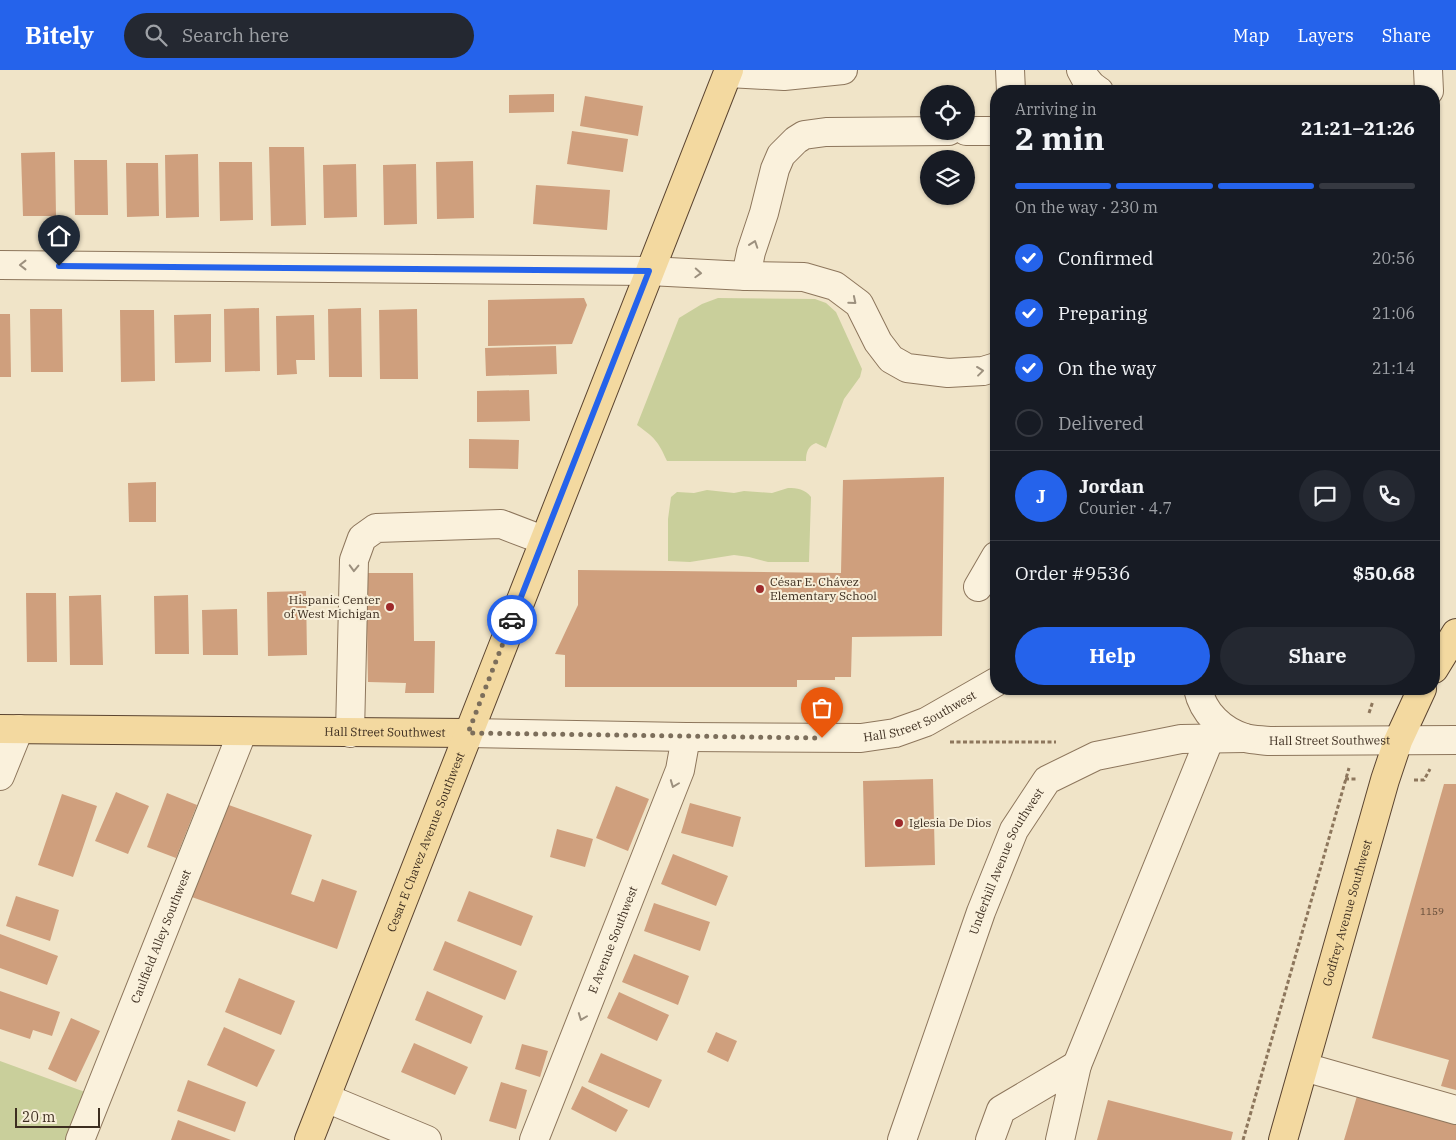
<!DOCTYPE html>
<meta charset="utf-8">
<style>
body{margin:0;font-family:"IBM Plex Serif",serif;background:#242831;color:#f1f3f6;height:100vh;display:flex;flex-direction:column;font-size:19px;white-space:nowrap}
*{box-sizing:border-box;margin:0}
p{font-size:16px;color:#9ea1a6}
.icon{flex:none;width:28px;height:28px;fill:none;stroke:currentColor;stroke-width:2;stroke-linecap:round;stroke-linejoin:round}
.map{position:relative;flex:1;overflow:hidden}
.side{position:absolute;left:990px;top:15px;width:450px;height:610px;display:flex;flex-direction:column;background:#171b24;border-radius:20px;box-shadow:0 1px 4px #0004}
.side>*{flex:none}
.tools{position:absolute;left:920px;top:15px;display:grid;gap:10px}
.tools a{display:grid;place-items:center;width:55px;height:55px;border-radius:50%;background:#171b24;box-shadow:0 1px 4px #0004;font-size:25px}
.scale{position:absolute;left:15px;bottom:12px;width:85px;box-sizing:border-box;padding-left:5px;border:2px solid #3d2e20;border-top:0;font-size:14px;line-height:18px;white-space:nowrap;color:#3d2e20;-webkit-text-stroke:4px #f7eed8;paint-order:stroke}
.pin{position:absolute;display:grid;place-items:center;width:42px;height:42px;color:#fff;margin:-51px -21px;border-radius:50% 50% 50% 0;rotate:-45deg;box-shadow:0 0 5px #0007}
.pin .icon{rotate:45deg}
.courier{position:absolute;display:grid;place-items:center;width:50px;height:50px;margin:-25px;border:4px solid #2563eb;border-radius:50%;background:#fff;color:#222;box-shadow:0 1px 6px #0007}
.overview em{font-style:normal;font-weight:700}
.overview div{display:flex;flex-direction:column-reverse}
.overview{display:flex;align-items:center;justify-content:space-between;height:85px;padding:0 25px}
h1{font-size:32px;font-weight:700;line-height:38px}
.bar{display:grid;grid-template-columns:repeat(4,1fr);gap:8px 5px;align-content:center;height:60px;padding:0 25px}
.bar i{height:6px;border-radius:4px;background:#363941}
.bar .on{background:#2563eb}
.bar p{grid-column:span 4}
.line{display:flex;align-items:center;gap:12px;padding:0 25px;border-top:1px solid #363941}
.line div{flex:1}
.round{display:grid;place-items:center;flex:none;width:52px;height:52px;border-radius:26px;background:#242831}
ol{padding:0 25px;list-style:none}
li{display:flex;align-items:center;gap:15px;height:55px}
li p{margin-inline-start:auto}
li .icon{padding:5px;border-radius:50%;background:#2563eb;color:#fff;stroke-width:4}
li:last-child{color:#9ea1a6}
li i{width:28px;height:28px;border:2px solid #363941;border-radius:50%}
.button{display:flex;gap:10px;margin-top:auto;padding:10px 25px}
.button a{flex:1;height:58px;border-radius:30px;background:#2563eb;color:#fff;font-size:20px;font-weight:700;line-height:58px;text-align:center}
.button a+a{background:#242831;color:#f1f3f6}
header{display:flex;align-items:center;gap:30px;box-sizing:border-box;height:70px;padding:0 25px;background:#2563eb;color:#fff}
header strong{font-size:24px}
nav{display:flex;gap:28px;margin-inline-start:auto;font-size:18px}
.search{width:350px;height:45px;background:#242831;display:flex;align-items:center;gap:12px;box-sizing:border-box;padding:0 18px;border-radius:28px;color:#9ea1a6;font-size:19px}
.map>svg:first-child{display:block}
.green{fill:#c9cf9b}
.building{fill:#cf9f7d}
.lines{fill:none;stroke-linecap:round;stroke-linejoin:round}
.minor-casing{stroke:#8d765c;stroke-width:30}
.major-casing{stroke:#5b4430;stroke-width:30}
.path{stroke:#8d765c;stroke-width:3;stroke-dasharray:4 2.5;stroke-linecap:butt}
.minor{stroke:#faf1dc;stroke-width:28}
.major{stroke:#f3d9a0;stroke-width:28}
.oneway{stroke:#9c907e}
.done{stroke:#7c6e5b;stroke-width:5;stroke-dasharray:0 9}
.route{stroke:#2563eb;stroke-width:6}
.poi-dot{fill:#9e2a2b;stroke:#f7eed8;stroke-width:2}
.labels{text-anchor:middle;stroke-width:4;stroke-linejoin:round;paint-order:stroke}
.number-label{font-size:10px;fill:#624a37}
.poi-label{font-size:12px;fill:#3d2e20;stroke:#f7eed8;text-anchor:start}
.street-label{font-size:12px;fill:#3d2e20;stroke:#f7eed8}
</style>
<header>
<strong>Bitely</strong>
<div class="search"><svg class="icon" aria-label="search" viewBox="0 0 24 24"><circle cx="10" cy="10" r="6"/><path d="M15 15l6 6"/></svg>Search here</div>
<nav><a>Map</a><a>Layers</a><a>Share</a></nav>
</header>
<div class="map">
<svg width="1456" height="1070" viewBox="0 0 1456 1070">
<rect width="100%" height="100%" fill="#f0e4c8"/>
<path class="green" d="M 718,228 L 815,229 L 826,233 L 836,242 L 862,299 L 860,307 L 844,329 L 826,378 L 816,373 C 808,376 806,382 806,391 L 667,391 C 658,371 655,368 637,355 L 679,248 L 702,234 Z
M 788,418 C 797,418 805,419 811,427 L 809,492 L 768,492 L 749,487 L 734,485 L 690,492 L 668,491 L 668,449 L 671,427 L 677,422 L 694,423 L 707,420 L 734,423 L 744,421 L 772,423 Z
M 0,991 L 85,1022 L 66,1070 L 0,1070 Z"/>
<path class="building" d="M 554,24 L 554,42 L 509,43 L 509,25 Z
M 585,26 L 643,36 L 638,66 L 580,56 Z
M 572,61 L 628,69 L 623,102 L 567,94 Z
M 269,77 L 304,77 L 306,155 L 271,156 Z
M 55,82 L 56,146 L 23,146 L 21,83 Z
M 198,84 L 199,147 L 166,148 L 165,85 Z
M 74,90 L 107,90 L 108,145 L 75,145 Z
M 473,91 L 474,148 L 437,149 L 436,92 Z
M 219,92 L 252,92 L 253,150 L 220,151 Z
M 126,93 L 158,93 L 159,146 L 127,147 Z
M 356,94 L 357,147 L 324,148 L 323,95 Z
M 416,94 L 417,154 L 384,155 L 383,95 Z
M 536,115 L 610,120 L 607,160 L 533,154 Z
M 584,228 L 587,235 L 572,274 L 488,276 L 488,230 Z
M 259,238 L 260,301 L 225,302 L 224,239 Z
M 361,238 L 362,307 L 329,307 L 328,239 Z
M 30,239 L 62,239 L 63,302 L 31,302 Z
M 417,239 L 418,309 L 380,309 L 379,240 Z
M 120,240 L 154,240 L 155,311 L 121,312 Z
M 0,244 L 10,244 L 11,307 L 0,307 Z
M 211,244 L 211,292 L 175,293 L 174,245 Z
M 314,245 L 315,290 L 296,290 L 297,304 L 277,305 L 276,246 Z
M 556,276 L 557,304 L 486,306 L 485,278 Z
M 529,320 L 530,351 L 477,352 L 477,321 Z
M 469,369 L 519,370 L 518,399 L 469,398 Z
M 944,407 L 942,566 L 852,567 L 851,607 L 835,607 L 835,610 L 797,610 L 797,617 L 565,617 L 565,585 L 555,584 L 578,535 L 578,500 L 841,503 L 843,410 Z
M 156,412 L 156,452 L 129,452 L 128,413 Z
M 366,503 L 413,503 L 414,571 L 435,571 L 434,623 L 405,623 L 406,613 L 368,612 Z
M 306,521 L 307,585 L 268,586 L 267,522 Z
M 26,523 L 56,523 L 57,592 L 27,592 Z
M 101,525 L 103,595 L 70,595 L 69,526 Z
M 188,525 L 189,584 L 155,584 L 154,526 Z
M 237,539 L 238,585 L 203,585 L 202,540 Z
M 933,709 L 935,795 L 865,797 L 863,711 Z
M 1444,714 L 1456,714 L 1456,1020 L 1441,1016 L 1449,990 L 1372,968 Z
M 616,716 L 649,729 L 628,781 L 596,768 Z
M 116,722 L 149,736 L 128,784 L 95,771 Z
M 167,723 L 197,735 L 176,788 L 147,777 Z
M 62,724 L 97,736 L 73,807 L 38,795 Z
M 690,733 L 741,747 L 733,777 L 681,763 Z
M 226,734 L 312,765 L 291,824 L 314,832 L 322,809 L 357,821 L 337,879 L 189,826 Z
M 557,759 L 593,769 L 585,797 L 550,787 Z
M 673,784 L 728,806 L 716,836 L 661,814 Z
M 469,821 L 533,846 L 521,876 L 457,851 Z
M 16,826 L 59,840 L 50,871 L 6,856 Z
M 654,833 L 710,852 L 700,881 L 644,861 Z
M 0,864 L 58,886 L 47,915 L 0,898 Z
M 445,871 L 517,901 L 505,930 L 433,900 Z
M 634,884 L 689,906 L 678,935 L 622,912 Z
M 239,908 L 295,931 L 281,965 L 225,942 Z
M 0,921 L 60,942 L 52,966 L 33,960 L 30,969 L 0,959 Z
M 427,921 L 483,946 L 471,974 L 415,950 Z
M 619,922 L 669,945 L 657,971 L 607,948 Z
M 71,948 L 100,961 L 76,1012 L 48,999 Z
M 224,957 L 275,980 L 257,1017 L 207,995 Z
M 716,962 L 737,971 L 728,992 L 707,982 Z
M 414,973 L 468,997 L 455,1025 L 401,1002 Z
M 522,974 L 548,981 L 540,1007 L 515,999 Z
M 601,983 L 662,1010 L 649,1038 L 588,1012 Z
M 188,1010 L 246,1032 L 235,1062 L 177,1041 Z
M 501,1012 L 527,1020 L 516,1059 L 489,1051 Z
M 582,1016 L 628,1040 L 616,1062 L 571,1039 Z
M 1357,1026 L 1456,1054 L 1456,1070 L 1344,1070 Z
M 1108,1030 L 1233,1062 L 1231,1070 L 1097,1070 Z
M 178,1050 L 231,1070 L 171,1070 Z"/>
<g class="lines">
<defs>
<g id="minor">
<path d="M 1010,0 L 1011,21"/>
<path d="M 1081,0 C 1085,9 1090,16 1099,21"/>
<path d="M 1428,0 L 1429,21"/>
<path d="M 728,3 L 784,6 L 843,0"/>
<path d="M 966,61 L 996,61"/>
<path d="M 0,195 L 649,201 L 746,206 L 804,207 L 835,216 L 859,234 L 878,272 L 891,289 L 907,298 L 948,303 L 983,301 L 996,297"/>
<path d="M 746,206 L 751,182 L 764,143 L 775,99 L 781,85 L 796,70 L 804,65 L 826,62 L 949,61"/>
<path d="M 978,517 L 996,486"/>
<path id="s1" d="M 1198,619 C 1203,643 1222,661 1245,668 C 1253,670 1261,670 1269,671 L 1456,670"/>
<path d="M 350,663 L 354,490 L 362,468 L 376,458 L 501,454 L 543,470"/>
<path id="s2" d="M 468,663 L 686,667 L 861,668 L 895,663 L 926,652 L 996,612"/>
<path d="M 0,706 L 19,659"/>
<path d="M 1077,995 L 1210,668"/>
<path d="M 1304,997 L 1456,1040"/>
<path d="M 326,1028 L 427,1070"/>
<path id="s3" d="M 80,1070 L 242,663"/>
<path id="s4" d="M 534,1070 L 680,700 L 686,667"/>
<path id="s5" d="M 902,1070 L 981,842 L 1014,760 L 1047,710 L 1096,686 L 1181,669 L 1245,668"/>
<path d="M 990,1070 L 1001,1040 L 1077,995 L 1060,1070"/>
</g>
<g id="major">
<path d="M 1434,599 L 1456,563"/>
<path id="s6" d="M 0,659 L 468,663"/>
<path id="s7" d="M 309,1070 L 729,0"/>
<path id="s8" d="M 1283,1070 L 1385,710 L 1398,671 L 1422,619"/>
</g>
</defs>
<use href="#minor" class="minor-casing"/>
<use href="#major" class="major-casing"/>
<path class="path" d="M 1369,643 L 1373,631
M 950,672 L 1056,672
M 1345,709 L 1357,709
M 1414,710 L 1424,710 L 1430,699
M 1243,1070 L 1349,698"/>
<use href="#minor" class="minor"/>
<use href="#major" class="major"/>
</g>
<defs><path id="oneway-chevron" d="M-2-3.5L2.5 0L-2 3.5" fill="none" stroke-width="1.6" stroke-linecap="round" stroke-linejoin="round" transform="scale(1.25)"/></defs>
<g class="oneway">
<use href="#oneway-chevron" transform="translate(754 174) rotate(-71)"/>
<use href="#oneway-chevron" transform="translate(23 195) rotate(-180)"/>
<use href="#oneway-chevron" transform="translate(698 203) rotate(3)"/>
<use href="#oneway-chevron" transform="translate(853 231) rotate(40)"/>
<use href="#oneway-chevron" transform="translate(980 301) rotate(-7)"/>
<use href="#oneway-chevron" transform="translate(354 498) rotate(92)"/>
<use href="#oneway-chevron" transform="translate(674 714) rotate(111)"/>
<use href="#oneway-chevron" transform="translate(582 947) rotate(111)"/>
</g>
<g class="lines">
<path class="done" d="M 512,550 L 468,663 L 822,668"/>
<path class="route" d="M 59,196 L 649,201 L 512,550"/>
</g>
<g class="poi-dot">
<circle cx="760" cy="519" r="5"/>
<circle cx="390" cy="537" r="5"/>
<circle cx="899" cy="753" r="5"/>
</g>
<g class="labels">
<g class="number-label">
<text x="1432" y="845">1159</text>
</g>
<g class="poi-label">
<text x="770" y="516">César E. Chávez<tspan x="770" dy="14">Elementary School</tspan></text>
<text x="380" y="534" text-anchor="end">Hispanic Center<tspan x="380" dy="14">of West Michigan</tspan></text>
<text x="909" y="757">Iglesia De Dios</text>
</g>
<g class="street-label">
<text dy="4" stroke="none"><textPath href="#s2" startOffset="456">Hall Street Southwest</textPath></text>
<text dy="4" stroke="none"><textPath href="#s6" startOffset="385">Hall Street Southwest</textPath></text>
<text dy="4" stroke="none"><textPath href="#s1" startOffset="156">Hall Street Southwest</textPath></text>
<text dy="4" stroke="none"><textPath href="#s7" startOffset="320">Cesar E Chavez Avenue Southwest</textPath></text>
<text dy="4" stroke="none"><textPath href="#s5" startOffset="298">Underhill Avenue Southwest</textPath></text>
<text dy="4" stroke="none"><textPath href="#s8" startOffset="236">Godfrey Avenue Southwest</textPath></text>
<text dy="4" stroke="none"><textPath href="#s3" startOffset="219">Caulfield Alley Southwest</textPath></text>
<text dy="4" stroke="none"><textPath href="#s4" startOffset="215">E Avenue Southwest</textPath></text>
</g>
</g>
</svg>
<div class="tools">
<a><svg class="icon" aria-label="locate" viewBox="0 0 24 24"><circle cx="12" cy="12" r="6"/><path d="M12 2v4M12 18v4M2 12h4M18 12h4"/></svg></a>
<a><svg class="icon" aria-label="layers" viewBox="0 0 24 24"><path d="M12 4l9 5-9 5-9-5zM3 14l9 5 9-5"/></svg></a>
</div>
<div class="scale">20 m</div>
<div class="pin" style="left:822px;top:668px;background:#ea580c"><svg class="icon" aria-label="bag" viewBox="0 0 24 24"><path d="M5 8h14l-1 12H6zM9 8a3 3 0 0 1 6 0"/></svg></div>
<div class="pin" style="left:59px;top:196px;background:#1f2937"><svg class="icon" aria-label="home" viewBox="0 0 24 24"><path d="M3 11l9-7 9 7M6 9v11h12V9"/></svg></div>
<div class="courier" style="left:512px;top:550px"><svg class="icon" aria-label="car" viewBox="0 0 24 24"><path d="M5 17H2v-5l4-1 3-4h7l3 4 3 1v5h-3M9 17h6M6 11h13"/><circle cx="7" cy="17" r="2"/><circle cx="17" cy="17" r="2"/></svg></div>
<section class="side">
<div class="overview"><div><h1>2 min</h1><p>Arriving in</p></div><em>21:21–21:26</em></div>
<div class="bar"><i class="on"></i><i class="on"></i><i class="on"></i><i></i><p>On the way · 230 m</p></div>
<ol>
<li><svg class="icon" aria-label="check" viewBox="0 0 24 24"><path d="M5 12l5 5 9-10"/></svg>Confirmed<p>20:56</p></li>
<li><svg class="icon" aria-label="check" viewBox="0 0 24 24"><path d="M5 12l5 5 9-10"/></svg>Preparing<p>21:06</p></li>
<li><svg class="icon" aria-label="check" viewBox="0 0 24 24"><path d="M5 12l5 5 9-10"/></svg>On the way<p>21:14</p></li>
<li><i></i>Delivered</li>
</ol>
<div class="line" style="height:90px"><b class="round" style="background:#2563eb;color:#fff">J</b><div><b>Jordan</b><p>Courier · 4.7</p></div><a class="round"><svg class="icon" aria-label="chat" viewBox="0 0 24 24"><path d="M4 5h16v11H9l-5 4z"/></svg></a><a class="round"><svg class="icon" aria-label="phone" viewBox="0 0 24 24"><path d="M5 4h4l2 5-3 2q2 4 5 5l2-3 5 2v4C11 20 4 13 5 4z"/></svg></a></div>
<div class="line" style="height:65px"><div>Order #9536</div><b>$50.68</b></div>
<div class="button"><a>Help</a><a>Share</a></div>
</section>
</div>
